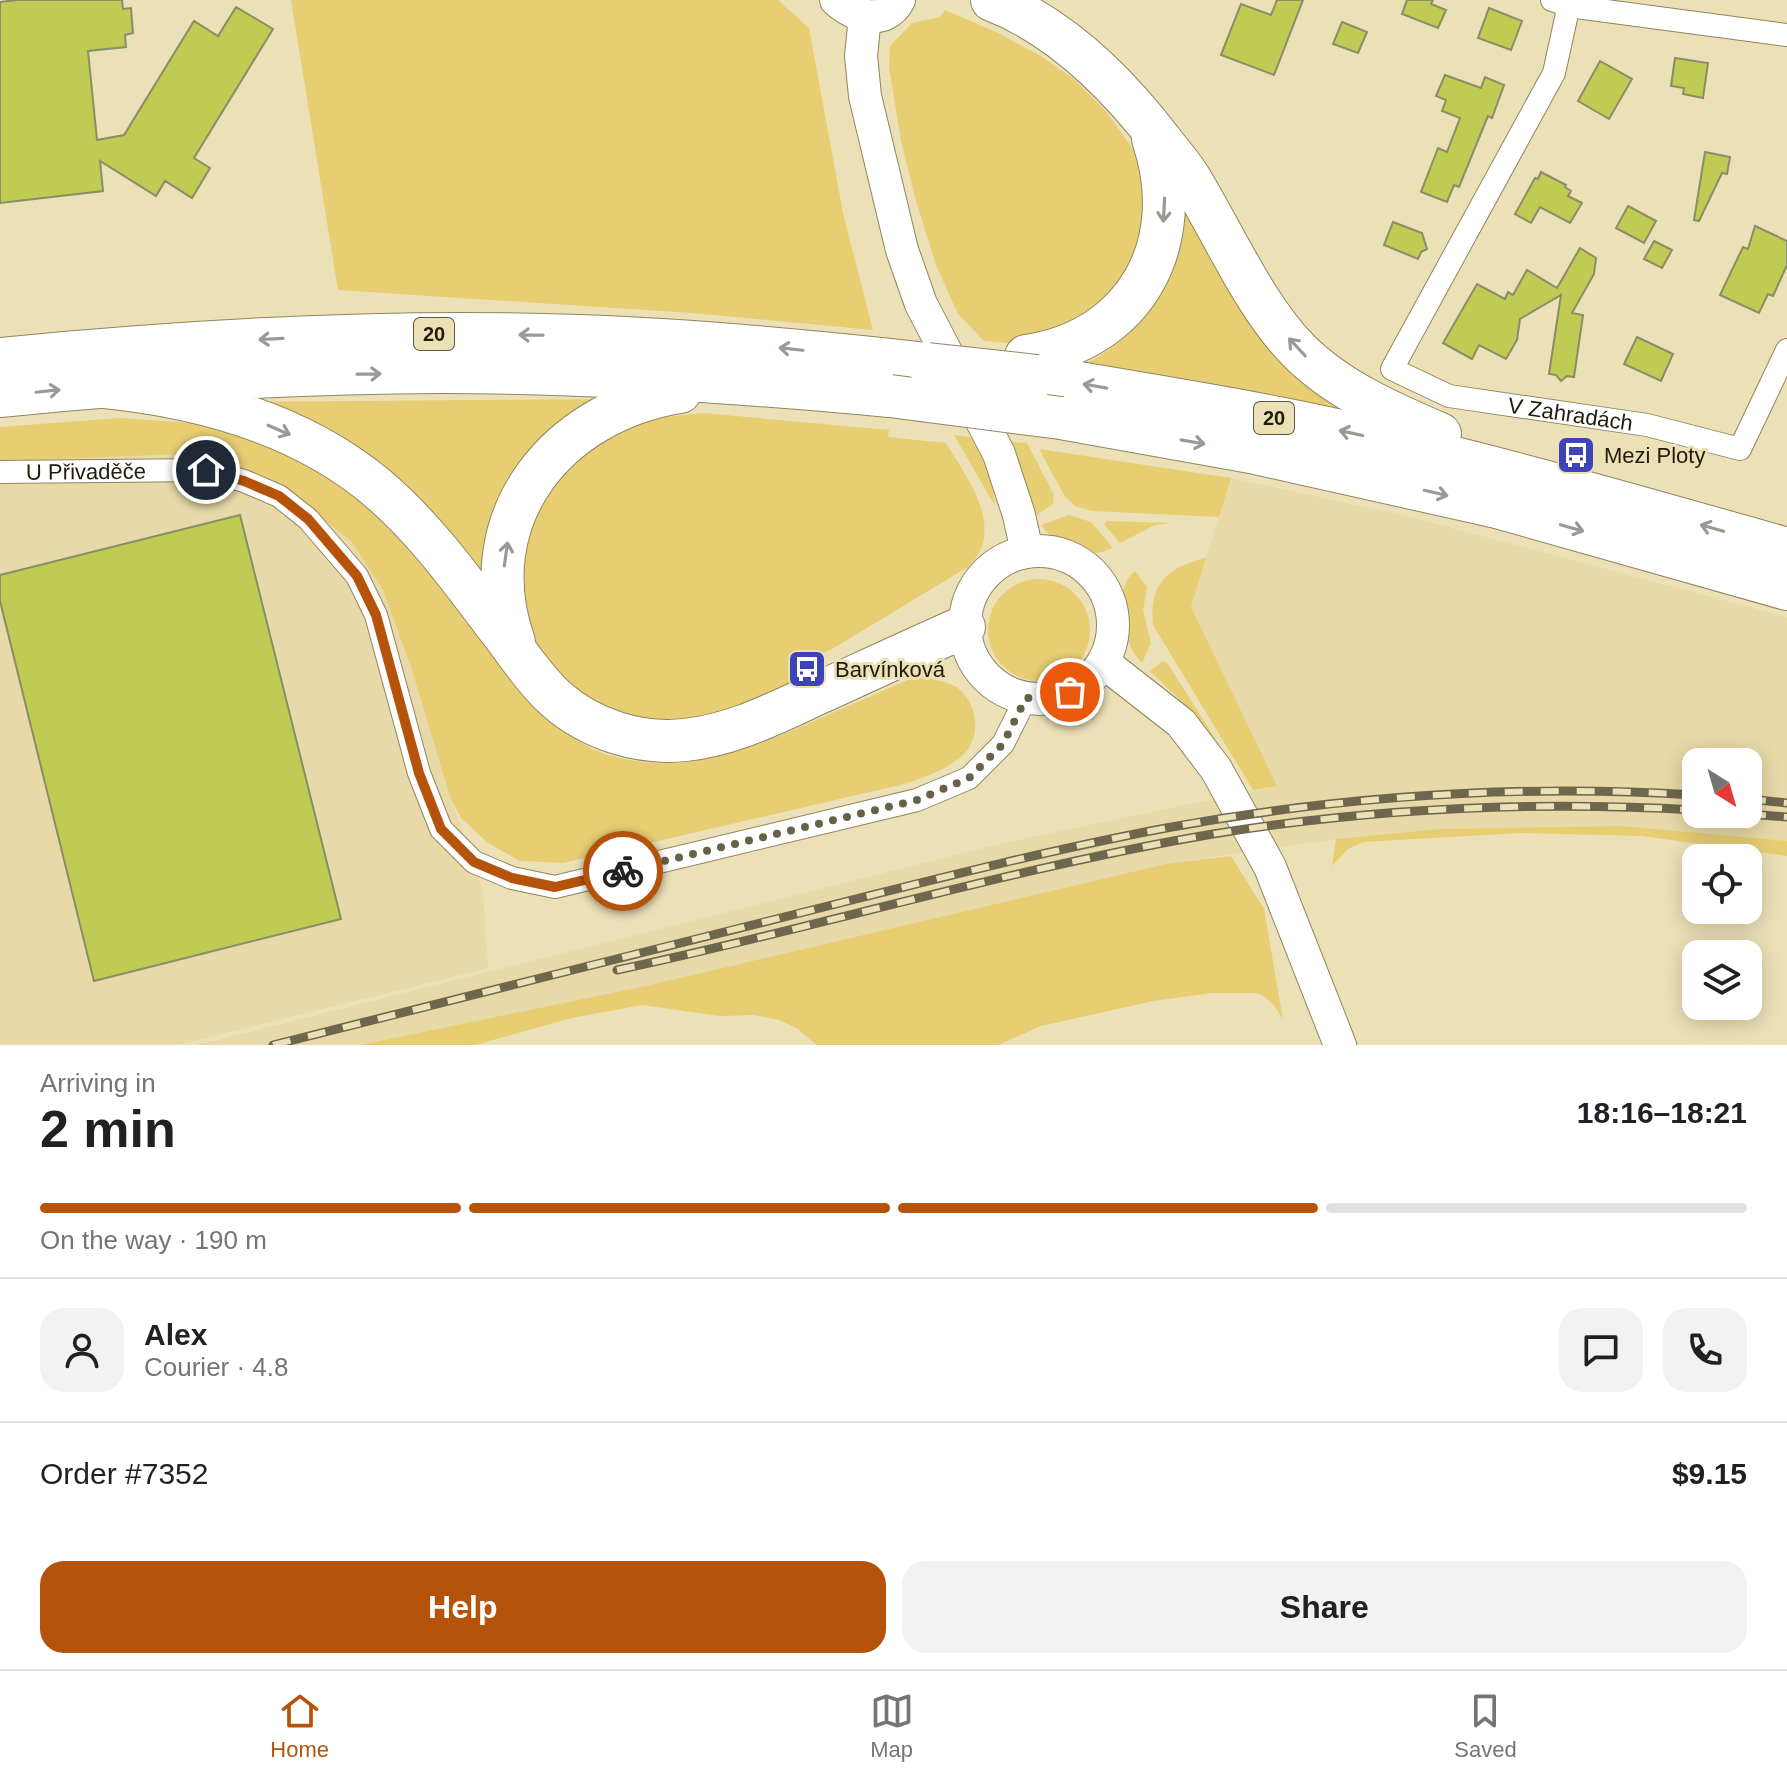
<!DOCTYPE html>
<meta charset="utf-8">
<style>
body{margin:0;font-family:Helvetica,sans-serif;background:#f2f2f2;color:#202124;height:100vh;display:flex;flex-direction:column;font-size:30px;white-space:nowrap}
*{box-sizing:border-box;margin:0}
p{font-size:26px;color:#757577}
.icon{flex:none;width:44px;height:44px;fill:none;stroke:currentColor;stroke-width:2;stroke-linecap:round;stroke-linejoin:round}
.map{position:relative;height:1045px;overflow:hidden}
.drawer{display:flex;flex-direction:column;background:#fff;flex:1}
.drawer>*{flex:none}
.needle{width:52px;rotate:143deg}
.tools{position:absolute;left:1682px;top:748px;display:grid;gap:16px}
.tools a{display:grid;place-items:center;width:80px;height:80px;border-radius:16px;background:#fff;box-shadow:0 4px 20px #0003;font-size:40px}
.pin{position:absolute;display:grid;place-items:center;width:68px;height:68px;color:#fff;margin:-34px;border:4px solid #fff;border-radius:50%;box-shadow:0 2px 8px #0007}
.courier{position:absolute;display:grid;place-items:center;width:80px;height:80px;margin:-40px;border:6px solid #b45309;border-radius:50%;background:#fff;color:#222;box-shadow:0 2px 10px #0007}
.headline em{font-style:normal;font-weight:700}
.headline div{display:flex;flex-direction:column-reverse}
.headline{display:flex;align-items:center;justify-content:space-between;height:136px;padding:0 40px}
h1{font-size:52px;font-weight:700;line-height:60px}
.bar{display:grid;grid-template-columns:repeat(4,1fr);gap:12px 8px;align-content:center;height:96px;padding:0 40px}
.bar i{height:10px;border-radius:6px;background:#e0e0e0}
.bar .selected{background:#b45309}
.bar p{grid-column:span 4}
.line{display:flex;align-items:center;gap:20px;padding:0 40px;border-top:2px solid #e0e0e0}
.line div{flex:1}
.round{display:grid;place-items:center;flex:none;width:84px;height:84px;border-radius:24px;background:#f2f2f2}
.button{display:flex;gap:16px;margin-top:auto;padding:16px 40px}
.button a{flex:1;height:92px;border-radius:24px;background:#b45309;color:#fff;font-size:32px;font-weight:700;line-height:92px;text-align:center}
.button a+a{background:#f2f2f2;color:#202124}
.dock{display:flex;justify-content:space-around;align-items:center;height:112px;border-top:2px solid #e0e0e0;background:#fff;font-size:22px;color:#757577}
.dock a{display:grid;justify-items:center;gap:4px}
.dock .selected{color:#b45309}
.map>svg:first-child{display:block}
.built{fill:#e7d9a8;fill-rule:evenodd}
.green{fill:#e7ce73}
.building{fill:#bfcb53;stroke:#888e67;stroke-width:2}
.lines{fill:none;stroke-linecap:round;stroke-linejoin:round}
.street-casing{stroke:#90855e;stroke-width:24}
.secondary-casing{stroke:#90855e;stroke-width:34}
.highway-casing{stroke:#90855e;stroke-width:44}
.street{stroke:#fff;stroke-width:22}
.secondary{stroke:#fff;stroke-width:32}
.highway{stroke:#fff;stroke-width:42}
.rail-casing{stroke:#6e674d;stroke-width:9}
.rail{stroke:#ece0b7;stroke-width:6;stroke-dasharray:18;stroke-linecap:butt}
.highway-bridge-casing{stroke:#90855e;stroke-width:44;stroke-linecap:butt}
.highway-bridge{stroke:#fff;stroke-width:42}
.oneway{stroke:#9b9992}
.done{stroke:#676148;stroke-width:8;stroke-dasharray:0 14.4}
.route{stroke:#b45309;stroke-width:10}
.labels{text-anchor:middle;stroke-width:6;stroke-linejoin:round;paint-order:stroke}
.shield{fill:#ece0b7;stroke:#5d573f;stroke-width:2}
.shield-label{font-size:20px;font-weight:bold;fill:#201c0c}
.street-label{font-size:22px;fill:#201c0c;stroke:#ece0b7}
.poi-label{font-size:22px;fill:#201c0c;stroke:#ece0b7;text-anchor:start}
</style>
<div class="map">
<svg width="1787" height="1045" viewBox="0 0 1787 1045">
<rect width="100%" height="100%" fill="#ece0b7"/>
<path class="built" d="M 0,434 L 220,440 L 378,558 L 450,797 L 483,891 L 488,968 L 177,1045 L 0,1045 Z
M 1231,478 L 1406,516 L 1787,617 L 1787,841 L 1622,826 L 1439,829 L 1336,839 L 1166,864 L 650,985 L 360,1045 L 197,1045 L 995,845 L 1276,786 L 1191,607 ZM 1696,762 L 1748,762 L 1748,814 L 1696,814 Z"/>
<path class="green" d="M 291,0 L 778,0 L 809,28 L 843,213 L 873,330 L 692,313 L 338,290 Z
M 945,10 L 996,32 L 1041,56 L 1075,80 L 1105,110 L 1132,148 L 1149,187 L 1149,233 L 1117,302 L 1029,345 L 984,341 L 958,314 L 936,265 L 916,201 L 901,141 L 889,67 L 890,46 L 912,23 L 940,17 Z
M 1181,198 L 1371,424 L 1076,369 C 1113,351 1147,323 1165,284 C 1174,264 1177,222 1181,198 Z
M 608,399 L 487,576 L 236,402 Z
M 703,413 L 889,430 L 888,437 L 946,443 C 968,479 1007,530 968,567 L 832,649 L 793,667 L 799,679 L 768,703 L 720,722 L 621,721 L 545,667 L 529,635 L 516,553 L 529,510 L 599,434 L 649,419 Z
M 120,418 L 206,424 L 259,436 L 371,500 L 556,725 C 569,733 583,746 597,751 C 677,781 748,750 821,718 C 857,702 892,687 928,671 L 930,678 C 939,681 953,683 959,689 C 978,705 982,738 962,756 C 944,771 923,778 900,785 L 563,863 L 520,861 L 488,843 L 461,818 L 450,797 L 411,667 L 383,590 L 352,542 L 289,492 L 225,464 L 183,454 L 0,461 L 0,427 Z
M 954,435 L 977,438 L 993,486 L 995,506 Z
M 1012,442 L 1027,443 L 1054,495 L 1053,504 L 1037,515 Z
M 1039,449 L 1231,478 L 1219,517 L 1093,511 L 1075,506 L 1064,495 Z
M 1069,515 L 1091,522 L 1113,548 C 1085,561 1059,549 1041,525 Z
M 1107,521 L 1171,523 L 1155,525 L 1120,543 L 1104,524 Z
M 1206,558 L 1191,607 L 1277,786 L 1253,790 L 1153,625 C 1149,584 1167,567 1206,558 Z
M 1135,571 L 1147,587 L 1143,610 L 1151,643 L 1142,663 C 1128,648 1128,639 1126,620 C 1124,599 1118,587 1135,571 Z
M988 630a51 51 0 1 1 102 0a51 51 0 1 1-102 0Z
M 1163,661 L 1168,664 L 1223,751 L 1184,704 L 1150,671 Z
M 1622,826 L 1787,841 L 1787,856 L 1642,836 L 1520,833 L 1363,842 L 1348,849 L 1332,866 L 1336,839 L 1439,829 Z
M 1231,856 L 1264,909 L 1283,1020 C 1277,1008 1270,998 1257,993 L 1212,993 L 1153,1001 L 1041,1026 L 998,1045 L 817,1045 L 798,1029 L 779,1020 L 754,1015 L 720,1016 L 642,1005 L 572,1018 L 475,1045 L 360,1045 L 650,985 L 1166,864 Z"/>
<path class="building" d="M 17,0 L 122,0 L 123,9 L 131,8 L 133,33 L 125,35 L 126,47 L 88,51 L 97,140 L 124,135 L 194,21 L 218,36 L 236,7 L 273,29 L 194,158 L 210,168 L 192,198 L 165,181 L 156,196 L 100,161 L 103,191 L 0,203 L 0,2 Z
M 1277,0 L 1303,0 L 1274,75 L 1221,55 L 1241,4 L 1271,15 Z
M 1407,0 L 1433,0 L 1431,4 L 1446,10 L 1438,28 L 1402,14 Z
M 1489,8 L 1522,21 L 1511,50 L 1478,38 Z
M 1342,22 L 1367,32 L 1358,53 L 1333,44 Z
M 1675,58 L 1708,63 L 1703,98 L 1683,94 L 1684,88 L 1671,86 Z
M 1600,61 L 1632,79 L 1609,119 L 1578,101 Z
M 1445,75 L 1481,88 L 1485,77 L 1504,85 L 1492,118 L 1488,116 L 1459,187 L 1454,185 L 1447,202 L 1421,192 L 1438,148 L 1447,152 L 1460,118 L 1442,111 L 1446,100 L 1436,96 Z
M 1705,152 L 1730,157 L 1727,174 L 1722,173 L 1699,221 L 1694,220 Z
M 1541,172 L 1566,185 L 1565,187 L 1571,191 L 1568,196 L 1582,203 L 1570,223 L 1540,207 L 1531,223 L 1515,214 L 1535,178 L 1538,179 Z
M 1628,206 L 1656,221 L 1644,243 L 1616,228 Z
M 1393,222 L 1422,233 L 1427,249 L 1421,252 L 1418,259 L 1384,245 Z
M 1755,226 L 1787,241 L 1787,265 L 1773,296 L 1768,294 L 1759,313 L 1720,295 L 1743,247 L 1748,249 Z
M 1654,241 L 1672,250 L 1662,268 L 1644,259 Z
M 1580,248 L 1596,258 L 1594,274 L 1572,313 L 1583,315 L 1574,377 L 1567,376 L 1561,381 L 1556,375 L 1549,374 L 1561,295 L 1520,319 L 1517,340 L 1506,359 L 1479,345 L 1472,359 L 1443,343 L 1477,284 L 1505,299 L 1508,292 L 1513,295 L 1527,270 L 1557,288 Z
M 1637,337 L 1673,354 L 1661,381 L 1624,364 Z
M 240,515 L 341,919 L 94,981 L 0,601 L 0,575 Z"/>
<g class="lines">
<defs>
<g id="street">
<path d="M 1552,0 L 1569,6 L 1787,35"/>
<path id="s1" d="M 1570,0 L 1554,73 L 1392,369 L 1449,396 L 1647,425 L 1740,449 L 1787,350"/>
<path id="s2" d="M 0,472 L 206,470 L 244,481 L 279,496 L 308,519 L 357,576 L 376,615 L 419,773 L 441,829 L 474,862 L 512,878 L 555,887 L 917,800 L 969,778 L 1003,744 L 1026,698"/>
</g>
<path id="secondary" d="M 836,0 C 854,16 885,27 899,0
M 865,16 L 861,56 L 865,96 L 902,250 L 921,304 L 999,454 L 1019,515 L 1027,552
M965 625a74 74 0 1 1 148 0a74 74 0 1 1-148 0Z
M 1103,662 L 1181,723 L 1216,769 L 1270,867 L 1340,1045"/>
<path id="highway" d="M 992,0 C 1062,27 1118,84 1163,143 C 1173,156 1184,168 1192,182 C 1224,235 1256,308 1299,351 C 1338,390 1391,413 1440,434
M 1026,356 C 1137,340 1188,242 1153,139
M 0,359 C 192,340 386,329 579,336 C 696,340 812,351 928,364
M 1037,376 C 1149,395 1261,412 1371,438 C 1511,470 1649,510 1787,549
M 95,386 C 194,395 298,422 376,487 C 426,529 463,582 502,633 C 519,655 535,680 556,699 C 590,729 639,745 685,740 C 734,735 777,712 821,692 C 869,670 916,648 964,627
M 0,396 C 147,381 294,373 442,372 C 592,372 741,382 890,396
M 1061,418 L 1251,452 L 1497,507 L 1787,589
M 514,642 C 470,517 558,411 680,392"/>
</defs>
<use href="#street" class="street-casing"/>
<use href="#secondary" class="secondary-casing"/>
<use href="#highway" class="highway-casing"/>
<use href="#street" class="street"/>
<use href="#secondary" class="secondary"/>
<use href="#highway" class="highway"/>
<defs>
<path id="rail" d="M 1748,799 L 1787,803
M 1748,814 L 1787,817
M 617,970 C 816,928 1012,868 1213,834 C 1373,808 1535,801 1696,810
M 273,1045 C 450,1001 627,956 804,912 C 924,882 1044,851 1166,828 C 1341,796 1519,784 1696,795"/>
</defs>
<use href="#rail" class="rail-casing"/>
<use href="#rail" class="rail"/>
<defs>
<path id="highway-bridge" d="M 928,364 L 1037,376
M 890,396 L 1061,418"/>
</defs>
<use href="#highway-bridge" class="highway-bridge-casing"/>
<use href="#highway-bridge" class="highway-bridge"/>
</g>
<defs><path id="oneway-shaft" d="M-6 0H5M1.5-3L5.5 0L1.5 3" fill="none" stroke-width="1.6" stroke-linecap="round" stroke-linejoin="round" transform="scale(2)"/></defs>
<g class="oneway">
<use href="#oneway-shaft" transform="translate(1164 210) rotate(93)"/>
<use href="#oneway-shaft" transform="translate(531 335) rotate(-179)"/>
<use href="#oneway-shaft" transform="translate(271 339) rotate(177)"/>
<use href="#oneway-shaft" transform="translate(1297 347) rotate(-133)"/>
<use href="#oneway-shaft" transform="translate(791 349) rotate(-174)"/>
<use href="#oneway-shaft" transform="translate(369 374) rotate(-1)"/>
<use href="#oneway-shaft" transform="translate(1095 386) rotate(-170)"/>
<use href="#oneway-shaft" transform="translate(48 391) rotate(-6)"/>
<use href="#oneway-shaft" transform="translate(279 430) rotate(23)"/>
<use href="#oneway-shaft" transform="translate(1351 433) rotate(-168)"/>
<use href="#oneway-shaft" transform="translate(1193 442) rotate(10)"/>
<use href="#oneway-shaft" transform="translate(1436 493) rotate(13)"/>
<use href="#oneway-shaft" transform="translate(1572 528) rotate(16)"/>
<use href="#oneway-shaft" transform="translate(1712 528) rotate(-164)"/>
<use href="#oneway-shaft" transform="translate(506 554) rotate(-82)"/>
</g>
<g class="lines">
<path class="done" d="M 623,871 L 917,800 L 969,778 L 1003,744 L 1026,698 L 1048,699 L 1070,692"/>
<path class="route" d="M 206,470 L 244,481 L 279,496 L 308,519 L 357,576 L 376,615 L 419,773 L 441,829 L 474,862 L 512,878 L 555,887 L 623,871"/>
</g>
<defs>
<symbol id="bus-square" viewBox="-11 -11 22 22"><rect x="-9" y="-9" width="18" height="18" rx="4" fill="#3e44b8" stroke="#ece0b7"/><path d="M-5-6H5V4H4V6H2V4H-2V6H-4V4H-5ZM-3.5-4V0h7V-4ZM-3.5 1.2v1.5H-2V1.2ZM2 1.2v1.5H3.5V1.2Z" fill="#fff"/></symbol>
</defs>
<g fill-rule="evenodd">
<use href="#bus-square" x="1554" y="433" width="44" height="44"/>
<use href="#bus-square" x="785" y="647" width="44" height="44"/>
</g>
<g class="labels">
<g class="shield">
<rect x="414" y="318" width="40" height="32" rx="6"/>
<rect x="1254" y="402" width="40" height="32" rx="6"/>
</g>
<g class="shield-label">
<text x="434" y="341">20</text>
<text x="1274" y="425">20</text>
</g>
<g class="street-label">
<text dy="8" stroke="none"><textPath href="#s1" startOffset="598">V Zahradách</textPath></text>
<text dy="8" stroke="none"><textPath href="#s2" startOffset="86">U Přivaděče</textPath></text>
</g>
<g class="poi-label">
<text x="1604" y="463">Mezi Ploty</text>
<text x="835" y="677">Barvínková</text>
</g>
</g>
</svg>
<div class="tools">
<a><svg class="needle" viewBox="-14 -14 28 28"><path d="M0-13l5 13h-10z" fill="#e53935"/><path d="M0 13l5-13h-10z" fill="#757577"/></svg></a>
<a><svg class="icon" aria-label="locate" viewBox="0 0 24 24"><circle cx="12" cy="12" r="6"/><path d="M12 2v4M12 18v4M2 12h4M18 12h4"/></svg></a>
<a><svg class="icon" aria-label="layers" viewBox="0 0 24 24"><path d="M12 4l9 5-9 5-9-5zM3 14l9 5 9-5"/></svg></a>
</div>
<div class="pin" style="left:1070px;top:692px;background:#ea580c"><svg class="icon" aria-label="bag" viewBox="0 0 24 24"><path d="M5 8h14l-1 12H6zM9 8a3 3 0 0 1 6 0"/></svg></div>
<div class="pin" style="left:206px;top:470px;background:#1f2937"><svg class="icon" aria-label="home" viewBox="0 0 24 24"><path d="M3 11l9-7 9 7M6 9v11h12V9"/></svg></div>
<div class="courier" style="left:623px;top:871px"><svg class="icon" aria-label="bike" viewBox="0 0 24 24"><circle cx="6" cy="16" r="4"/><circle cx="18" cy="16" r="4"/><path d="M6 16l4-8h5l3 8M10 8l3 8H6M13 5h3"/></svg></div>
</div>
<section class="drawer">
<div class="headline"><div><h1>2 min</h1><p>Arriving in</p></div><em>18:16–18:21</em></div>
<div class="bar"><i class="selected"></i><i class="selected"></i><i class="selected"></i><i></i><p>On the way · 190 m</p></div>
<div class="line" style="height:144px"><a class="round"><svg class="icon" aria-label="person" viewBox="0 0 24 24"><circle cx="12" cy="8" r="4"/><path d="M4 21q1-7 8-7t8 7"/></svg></a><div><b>Alex</b><p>Courier · 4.8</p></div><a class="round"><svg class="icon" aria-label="chat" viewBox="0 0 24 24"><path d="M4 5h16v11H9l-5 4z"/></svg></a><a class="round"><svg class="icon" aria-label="phone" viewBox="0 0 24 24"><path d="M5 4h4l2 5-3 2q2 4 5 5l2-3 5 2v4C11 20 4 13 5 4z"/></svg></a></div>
<div class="line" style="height:104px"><div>Order #7352</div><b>$9.15</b></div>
<div class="button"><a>Help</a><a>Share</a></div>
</section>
<nav class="dock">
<a class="selected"><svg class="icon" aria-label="home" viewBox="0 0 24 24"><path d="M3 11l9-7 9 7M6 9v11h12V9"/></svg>Home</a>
<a><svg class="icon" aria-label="map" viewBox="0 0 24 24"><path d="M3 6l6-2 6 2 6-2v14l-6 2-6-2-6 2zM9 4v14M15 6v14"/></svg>Map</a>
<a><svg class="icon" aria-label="saved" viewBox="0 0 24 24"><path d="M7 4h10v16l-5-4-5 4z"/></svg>Saved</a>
</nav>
